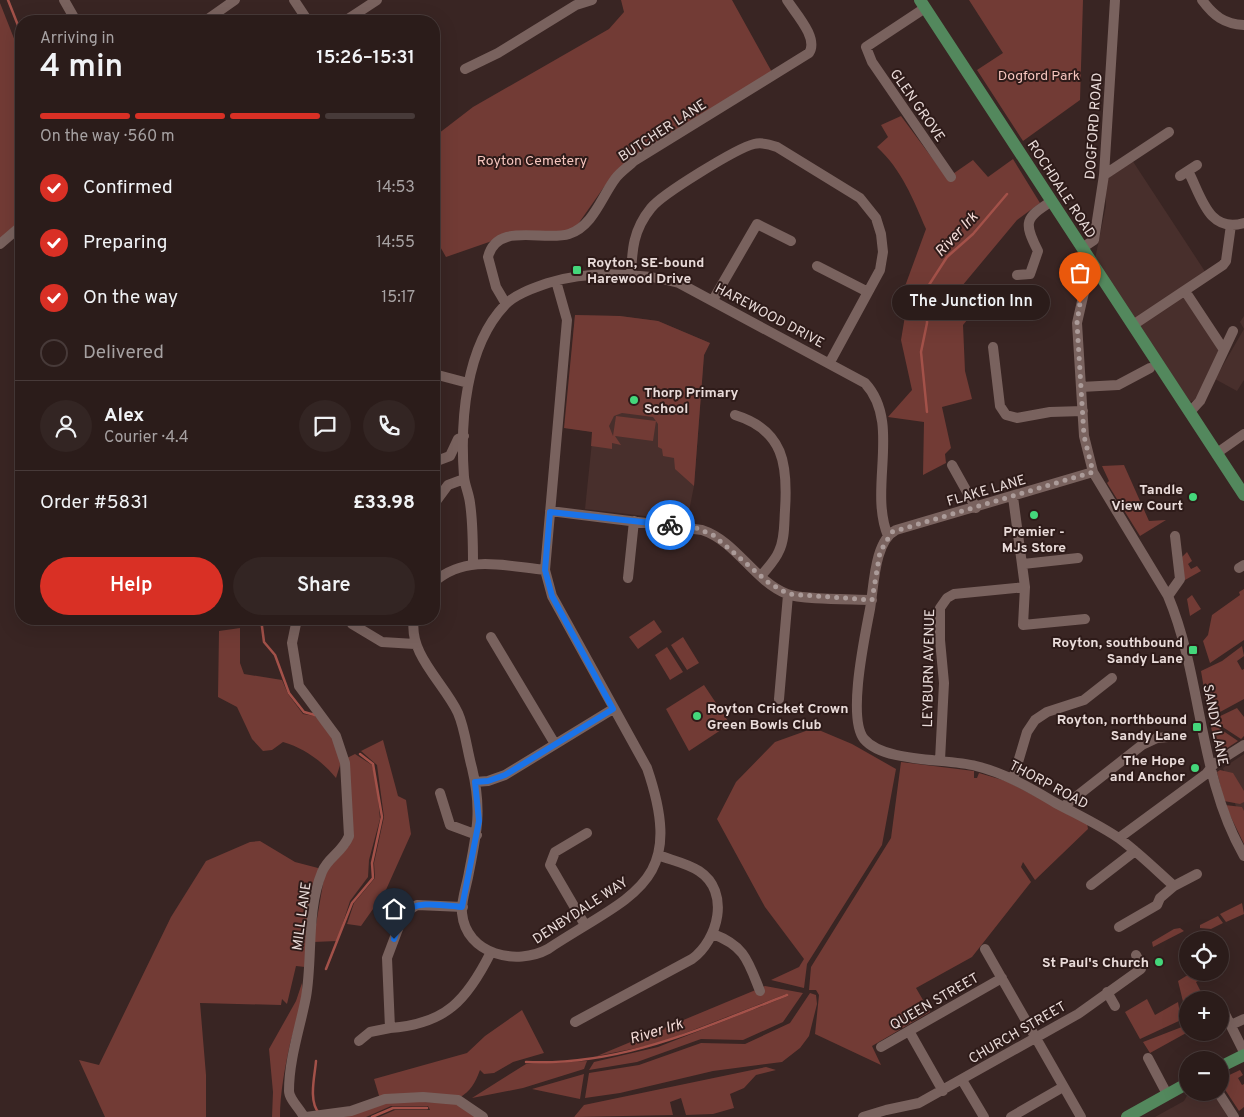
<!DOCTYPE html>
<meta charset="utf-8">
<style>
body{margin:0;font-family:Overpass,sans-serif;background:#332523;color:#f1f3f6;height:100vh;display:flex;flex-direction:column;font-size:19px;white-space:nowrap}
*{box-sizing:border-box;margin:0}
p{font-size:16px;color:#a6a1a2}
.icon{flex:none;width:28px;height:28px;fill:none;stroke:currentColor;stroke-width:2;stroke-linecap:round;stroke-linejoin:round}
.map{position:relative;flex:1;overflow:hidden}
.sheet{position:absolute;left:15px;top:15px;width:425px;height:610px;display:flex;flex-direction:column;background:#2b1c1a;border-radius:20px;box-shadow:0 5px 20px #0002,0 0 0 1px #473a39}
.sheet>*{flex:none}
.tools{position:absolute;left:1179px;top:931px;display:grid;gap:10px}
.tools a{display:grid;place-items:center;width:50px;height:50px;border-radius:50%;background:#2b1c1a;box-shadow:0 5px 20px #0002,0 0 0 1px #473a39;font-size:25px}
.pin{position:absolute;display:grid;place-items:center;width:42px;height:42px;color:#fff;margin:-51px -21px;border-radius:50% 50% 50% 0;rotate:-45deg;box-shadow:0 0 5px #0007}
.pin .icon{rotate:45deg}
.courier{position:absolute;display:grid;place-items:center;width:50px;height:50px;margin:-25px;border:4px solid #1a73e8;border-radius:50%;background:#fff;color:#222;box-shadow:0 1px 6px #0007}
.bubble{position:absolute;height:35px;border-radius:18px;background:#2b1c1a;box-shadow:0 5px 20px #0002,0 0 0 1px #473a39;font-size:16px;font-weight:600;line-height:35px;text-align:center}
.headline em{font-style:normal;font-weight:600}
.headline div{display:flex;flex-direction:column-reverse}
.headline{display:flex;align-items:center;justify-content:space-between;height:85px;padding:0 25px}
h1{font-size:32px;font-weight:600;line-height:38px}
.bar{display:grid;grid-template-columns:repeat(4,1fr);gap:8px 5px;align-content:center;height:60px;padding:0 25px}
.bar i{height:6px;border-radius:4px;background:#473a39}
.bar .on{background:#d93025}
.bar p{grid-column:span 4}
.line{display:flex;align-items:center;gap:12px;padding:0 25px;border-top:1px solid #473a39}
.line div{flex:1}
.round{display:grid;place-items:center;flex:none;width:52px;height:52px;border-radius:26px;background:#332523}
ol{padding:0 25px;list-style:none}
li{display:flex;align-items:center;gap:15px;height:55px}
li p{margin-inline-start:auto}
li .icon{padding:5px;border-radius:50%;background:#d93025;color:#fff;stroke-width:4}
li:last-child{color:#a6a1a2}
li i{width:28px;height:28px;border:2px solid #473a39;border-radius:50%}
.primary-button{display:flex;gap:10px;margin-top:auto;padding:10px 25px}
.primary-button a{flex:1;height:58px;border-radius:30px;background:#d93025;color:#fff;font-size:20px;font-weight:600;line-height:58px;text-align:center}
.primary-button a+a{background:#332523;color:#f1f3f6}
.map>svg:first-child{display:block}
.built{fill:#482f2c}
.green{fill:#723b35}
.lines{fill:none;stroke-linecap:round;stroke-linejoin:round}
.stream{stroke:#a35149;stroke-width:2.5}
.minor{stroke:#79625e;stroke-width:10}
.major{stroke:#53885d;stroke-width:12}
.done{stroke:#ab9b99;stroke-width:5;stroke-dasharray:0 9}
.route{stroke:#1a73e8;stroke-width:6}
.poi-dot{fill:#44d77b;stroke:#2e1b19;stroke-width:2}
.labels{text-anchor:middle;stroke-width:4;stroke-linejoin:round;paint-order:stroke}
.park-label{font-size:14px;fill:#f6c6bf;stroke:#2e1b19}
.street-label{font-size:14px;fill:#e9dbd9;stroke:#2e1b19}
.poi-label{font-size:14px;font-weight:bold;fill:#e9dbd9;stroke:#2e1b19;text-anchor:end}
.water-label{font-size:15px;font-style:italic;fill:#f5dcd8;stroke:#2e1b19}
</style>
<div class="map">
<svg width="1244" height="1117" viewBox="0 0 1244 1117">
<rect width="100%" height="100%" fill="#392523"/>
<path class="built" d="M 1132,160 L 1206,273 L 1180,292 L 1220,351 L 1196,399 L 1190,402 L 1095,259 L 1106,206 L 1105,178 Z
M 575,315 L 620,316 L 658,321 L 710,343 L 704,355 L 694,486 L 687,521 L 585,509 L 593,432 L 565,428 Z
M 1244,316 L 1244,380 L 1237,391 L 1215,379 L 1244,329 L 1240,322 Z
M 1244,754 L 1244,830 L 1223,768 Z
M 1189,1092 L 1213,1093 L 1228,1117 L 1155,1117 L 1184,1101 Z"/>
<path class="green" d="M 621,0 L 732,0 L 773,74 L 631,162 L 604,187 L 576,227 L 563,234 L 492,241 L 446,257 L 434,236 L 434,137 L 473,107 L 609,29 L 624,12 Z
M 969,0 L 1083,0 L 1080,100 L 1023,141 L 977,70 L 1003,53 Z
M 0,3 L 15,41 L 21,49 L 21,141 L 14,163 L 20,221 L 18,225 L 0,239 Z
M 901,116 L 947,178 L 973,160 L 988,177 L 1013,159 L 1040,203 L 1017,220 L 962,286 L 964,295 L 1038,309 L 1037,313 L 976,309 L 963,325 L 965,371 L 972,399 L 942,407 L 951,448 L 945,454 L 946,463 L 923,475 L 924,422 L 888,417 L 912,390 L 901,340 L 906,310 L 904,289 L 926,229 C 913,199 902,170 877,147 L 888,137 L 881,125 Z
M 575,315 L 620,316 L 658,321 L 710,343 L 704,355 L 694,486 L 675,469 L 674,458 L 663,456 L 662,449 L 658,447 L 658,424 L 653,417 L 622,413 L 614,416 L 609,426 L 613,436 L 616,416 L 656,421 L 653,441 L 615,436 L 621,445 L 612,443 L 612,449 L 591,446 L 592,432 L 564,428 Z
M 1124,465 L 1149,521 L 1166,520 L 1140,536 L 1107,483 L 1109,481 L 1102,466 Z
M 1187,552 L 1192,561 L 1188,564 L 1191,569 L 1197,566 L 1201,571 L 1185,580 L 1183,580 L 1182,557 Z
M 1244,589 L 1244,640 L 1210,663 L 1203,641 L 1208,635 L 1212,615 L 1240,595 L 1239,592 Z
M 1192,595 L 1201,609 L 1190,616 L 1187,599 Z
M 654,620 L 662,632 L 638,649 L 629,637 Z
M 240,628 L 240,663 L 244,674 L 282,680 L 288,694 L 303,714 L 315,716 L 331,734 L 341,762 L 336,778 C 322,761 304,748 283,742 L 272,750 L 263,751 L 252,739 L 237,707 L 218,697 L 219,631 Z
M 683,637 L 699,663 L 687,670 L 671,645 Z
M 1242,646 L 1244,656 L 1237,661 L 1242,670 L 1244,669 L 1244,699 L 1209,718 L 1201,671 L 1222,661 Z
M 667,647 L 683,672 L 670,680 L 655,655 Z
M 704,685 L 730,724 L 689,751 L 666,709 Z
M 1237,708 L 1244,717 L 1244,736 L 1241,739 L 1212,720 Z
M 1210,723 L 1210,722 L 1238,741 L 1221,752 L 1217,752 Z
M 814,728 L 852,744 L 896,769 L 882,845 L 807,964 L 804,988 L 771,980 L 799,967 L 804,959 L 765,907 L 717,819 L 736,782 L 775,742 Z
M 383,740 L 398,796 L 406,800 L 411,834 L 385,892 L 361,926 L 347,924 L 354,903 L 375,878 L 374,863 L 384,817 L 377,765 L 361,751 Z
M 355,754 L 372,765 L 377,787 L 380,819 L 369,860 L 368,877 L 350,901 L 337,941 L 313,942 L 325,872 L 349,846 L 345,759 Z
M 901,762 L 974,771 L 974,778 L 977,778 L 979,773 L 1006,781 L 1087,823 L 1088,829 L 1035,880 L 1023,862 L 1021,867 L 1031,882 L 972,957 L 916,988 L 930,1012 L 872,1046 L 881,1065 L 815,1034 L 819,995 L 816,990 L 809,990 L 811,967 L 891,838 Z
M 1220,770 L 1233,773 L 1244,791 L 1244,802 L 1240,804 L 1224,801 L 1217,772 Z
M 1225,805 L 1242,807 L 1244,811 L 1244,844 Z
M 260,841 L 295,862 L 318,868 L 319,871 L 305,967 L 296,966 L 287,1004 L 282,999 L 281,1005 L 200,1003 L 206,1075 L 206,1117 L 105,1117 L 79,1060 L 99,1065 L 171,917 L 206,861 L 250,842 Z
M 1242,903 L 1244,914 L 1226,922 L 1220,914 Z
M 1218,916 L 1223,923 L 1211,929 L 1200,928 L 1200,925 Z
M 1180,928 L 1184,931 L 1153,947 L 1152,942 L 1174,929 Z
M 1191,973 L 1209,973 L 1208,976 L 1196,982 L 1205,1000 L 1188,1000 L 1187,1018 L 1178,981 Z
M 302,983 C 304,1003 295,1025 290,1044 C 285,1067 280,1093 280,1117 L 272,1117 L 273,1092 L 269,1049 L 296,1001 Z
M 765,986 L 803,993 L 783,1022 L 743,1040 L 701,1039 L 637,1062 L 589,1070 L 594,1062 L 658,1047 L 788,996 L 786,994 L 657,1044 L 597,1056 Z
M 810,993 L 816,995 L 817,1004 L 809,1036 L 800,1048 L 782,1062 L 713,1071 L 620,1093 L 585,1098 L 589,1073 L 639,1065 L 701,1043 L 745,1044 L 790,1023 Z
M 1147,999 L 1155,1015 L 1178,1002 L 1181,1020 L 1140,1039 L 1125,1012 Z
M 522,1010 L 544,1053 L 513,1062 L 494,1073 L 484,1074 L 480,1070 C 475,1083 471,1091 459,1098 L 380,1099 L 374,1079 L 467,1053 L 485,1036 Z
M 1187,1025 L 1188,1032 L 1150,1053 L 1143,1042 Z
M 587,1061 L 584,1069 L 523,1088 L 472,1098 L 526,1064 Z
M 766,1067 L 776,1070 L 756,1075 L 744,1088 L 730,1094 L 734,1108 L 713,1114 L 686,1115 L 681,1098 L 670,1102 L 673,1115 L 574,1117 L 584,1105 Z
M 1240,1070 L 1243,1075 L 1238,1078 L 1242,1085 L 1244,1084 L 1244,1107 L 1239,1111 L 1222,1085 L 1223,1078 Z
M 584,1074 L 580,1099 L 532,1089 Z
M 388,1101 L 458,1103 L 479,1117 L 379,1117 L 395,1110 L 430,1110 L 428,1106 L 391,1106 L 366,1117 L 332,1117 Z"/>
<g class="lines">
<path class="stream" d="M 8,0 L 21,33
M 927,412 L 921,352 L 927,323 L 927,288 L 947,257 L 973,234 L 1007,194
M 261,619 L 264,642 L 275,655 L 289,693 L 304,712 L 315,715
M 326,969 L 352,903 L 373,878 L 372,863 L 382,817 L 373,764 L 360,754
M 316,1061 C 315,1075 308,1101 319,1113
M 526,1062 C 622,1066 699,1029 787,995
M 372,1117 L 393,1108 L 427,1108"/>
<path class="minor" d="M 64,0 L 76,21
M 294,0 L 308,21
M 1202,0 C 1214,16 1224,24 1244,25
M 925,8 L 866,47 L 872,62 L 951,177
M 205,21 L 235,0
M 345,21 L 377,0
M 465,69 L 498,53 L 576,5 L 592,0
M 1188,171 C 1201,195 1208,234 1244,223
M 1104,175 L 1169,132
M 1180,176 L 1197,165
M 0,244 L 21,226
M 1082,248 L 1094,240 L 1104,175 L 1115,0
M 817,266 L 868,292
M 1096,270 L 1085,288 L 1077,323 L 1084,436 L 1093,472 L 1168,596 C 1203,680 1198,776 1244,856
M 1017,275 L 1030,274 L 1038,251 C 1023,222 1025,218 1052,201
M 631,276 C 632,250 633,230 651,208 C 662,194 737,148 754,144 C 762,142 769,144 777,147 L 860,198 L 876,218 L 881,234 L 883,252 L 880,270 L 830,362
M 1185,291 L 1224,350
M 713,300 L 757,224 L 791,241
M 506,304 L 496,287 L 488,257 C 497,221 544,242 569,234 C 593,226 601,198 615,179 C 620,172 628,167 634,161 L 809,53 C 819,38 795,13 787,0
M 1133,325 L 1223,265 L 1226,261 L 1231,225
M 993,347 L 1000,406 L 1006,415 L 1017,418 L 1050,412 L 1083,411
M 434,374 L 468,383
M 1081,387 L 1118,385 L 1150,368
M 1190,412 L 1200,401 L 1233,331
M 735,415 C 784,430 788,465 785,510 C 784,524 785,539 779,551 C 775,561 767,568 761,576
M 1217,453 L 1244,434
M 434,462 L 450,456 L 458,439 L 464,436
M 952,465 L 976,508
M 1093,472 L 896,530 C 874,541 874,587 870,609 C 865,636 847,718 864,739 C 884,763 946,758 976,766 C 1004,773 1029,787 1054,802 C 1076,814 1100,825 1120,839 C 1139,853 1156,870 1174,886
M 1013,497 L 1025,587 L 1023,625 L 1085,619
M 434,504 L 448,485 L 464,479
M 550,511 L 702,530 C 736,541 754,581 787,594 C 802,600 853,599 872,600
M 473,564 C 473,543 473,523 470,503 C 469,494 465,486 464,477 C 460,422 465,347 505,305 C 515,294 534,288 548,283 C 586,271 641,272 679,283 L 865,383 C 902,423 868,488 888,536
M 1023,564 L 1078,558
M 1239,568 L 1244,565
M 628,578 L 634,521
M 434,582 C 466,554 506,566 545,570
M 1168,596 L 1180,579 L 1175,536
M 297,619 L 292,643 L 299,686 L 336,736 L 345,763 L 349,836 C 342,853 328,857 322,872 C 306,911 313,956 306,997 C 300,1028 289,1059 289,1091 C 289,1099 300,1109 304,1117
M 414,619 C 408,654 444,683 458,713 C 465,729 467,750 472,768 C 482,809 477,832 469,872 C 467,885 461,900 462,913 C 466,955 517,966 548,949 C 633,893 687,885 647,768 L 552,596 L 545,570 L 567,320 L 556,281
M 352,624 L 382,642 L 415,644
M 491,637 L 555,744
M 779,699 L 788,595
M 940,760 L 944,683 L 940,640 L 940,608 L 947,598 L 954,594 L 1025,587
M 1013,779 L 1027,732 L 1035,720 L 1047,712 L 1084,700 L 1112,678
M 475,782 L 488,781 L 505,775 L 613,709
M 440,793 L 450,825 L 477,835
M 1063,807 L 1142,745 L 1157,738 L 1168,737
M 1119,838 L 1206,774 L 1214,764 L 1244,745
M 1091,885 L 1135,851
M 463,907 L 417,905 L 404,913 L 387,958 L 390,1028 C 446,1024 467,1000 491,952
M 585,925 L 550,865 L 555,852 L 587,833
M 1119,927 L 1157,905 L 1160,898 L 1174,886 L 1197,874
M 713,934 C 745,946 748,961 760,991
M 985,949 L 1081,1117
M 1107,992 L 1115,1006
M 1220,1004 L 1244,1052
M 575,1022 L 692,959 C 718,940 731,892 699,871 C 687,863 671,860 658,855
M 1231,1025 L 1244,1019
M 909,1031 L 943,1091
M 359,1041 L 370,1032 L 390,1028
M 881,1047 L 1002,978
M 1148,1058 L 1167,1094
M 962,1080 L 984,1117
M 1218,1092 L 1234,1117
M 306,1117 L 351,1111 L 385,1099 L 423,1097 L 458,1100 L 483,1117
M 863,1117 L 886,1110 L 919,1103 L 1078,1014 L 1141,969 L 1141,965 L 1136,955
M 1011,1117 L 1063,1087"/>
<path class="major" d="M 920,0 L 1244,495
M 1220,1067 L 1244,1055
M 1127,1117 L 1188,1083"/>
</g>
<g class="lines">
<path class="done" d="M 670,525 L 696,528 L 713,535 L 769,583 L 788,594 L 872,600 L 880,552 L 892,532 L 1093,472 L 1084,436 L 1077,323 L 1080,303"/>
<path class="route" d="M 394,939 C 397,931 399,920 404,913 C 415,899 447,906 462,907 L 479,821 L 475,782 L 488,781 L 505,775 L 613,709 L 552,596 L 545,570 L 550,512 L 670,525"/>
</g>
<g class="poi-dot">
<rect x="572" y="265" width="10" height="10" rx="2.5"/>
<circle cx="634" cy="400" r="5"/>
<circle cx="1193" cy="497" r="5"/>
<circle cx="1034" cy="515" r="5"/>
<rect x="1188" y="645" width="10" height="10" rx="2.5"/>
<circle cx="697" cy="716" r="5"/>
<rect x="1192" y="722" width="10" height="10" rx="2.5"/>
<circle cx="1195" cy="768" r="5"/>
<circle cx="1159" cy="962" r="5"/>
</g>
<g class="labels">
<g class="park-label">
<text x="1039" y="80">Dogford Park</text>
<text x="532" y="165">Royton Cemetery</text>
</g>
<g class="street-label">
<text transform="translate(918 105) rotate(55)" y="5">GLEN GROVE</text>
<text transform="translate(1093 126) rotate(-86)" y="5">DOGFORD ROAD</text>
<text transform="translate(662 130) rotate(-33)" y="5">BUTCHER LANE</text>
<text transform="translate(1062 189) rotate(57)" y="5">ROCHDALE ROAD</text>
<text transform="translate(770 315) rotate(28)" y="5">HAREWOOD DRIVE</text>
<text transform="translate(986 490) rotate(-16)" y="5">FLAKE LANE</text>
<text transform="translate(928 668) rotate(-89)" y="5">LEYBURN AVENUE</text>
<text transform="translate(1216 725) rotate(79)" y="5">SANDY LANE</text>
<text transform="translate(1049 784) rotate(28)" y="5">THORP ROAD</text>
<text transform="translate(580 910) rotate(-33)" y="5">DENBYDALE WAY</text>
<text transform="translate(301 916) rotate(-82)" y="5">MILL LANE</text>
<text transform="translate(934 1001) rotate(-30)" y="5">QUEEN STREET</text>
<text transform="translate(1017 1032) rotate(-30)" y="5">CHURCH STREET</text>
</g>
<g class="poi-label">
<text x="587" y="267" text-anchor="start">Royton, SE-bound<tspan x="587" dy="16">Harewood Drive</tspan></text>
<text x="644" y="397" text-anchor="start">Thorp Primary<tspan x="644" dy="16">School</tspan></text>
<text x="1183" y="494">Tandle<tspan x="1183" dy="16">View Court</tspan></text>
<text x="1034" y="536" text-anchor="middle">Premier -<tspan x="1034" dy="16">MJs Store</tspan></text>
<text x="1183" y="647">Royton, southbound<tspan x="1183" dy="16">Sandy Lane</tspan></text>
<text x="707" y="713" text-anchor="start">Royton Cricket Crown<tspan x="707" dy="16">Green Bowls Club</tspan></text>
<text x="1187" y="724">Royton, northbound<tspan x="1187" dy="16">Sandy Lane</tspan></text>
<text x="1185" y="765">The Hope<tspan x="1185" dy="16">and Anchor</tspan></text>
<text x="1149" y="967">St Paul's Church</text>
</g>
<g class="water-label">
<text transform="translate(956 234) rotate(-47)" y="5">River Irk</text>
<text transform="translate(656 1031) rotate(-17)" y="5">River Irk</text>
</g>
</g>
</svg>
<div class="tools">
<a><svg class="icon" aria-label="locate" viewBox="0 0 24 24"><circle cx="12" cy="12" r="6"/><path d="M12 2v4M12 18v4M2 12h4M18 12h4"/></svg></a>
<a>+</a>
<a>−</a>
</div>
<div class="pin" style="left:1080px;top:303px;background:#ea580c"><svg class="icon" aria-label="bag" viewBox="0 0 24 24"><path d="M5 8h14l-1 12H6zM9 8a3 3 0 0 1 6 0"/></svg></div>
<div class="pin" style="left:394px;top:939px;background:#1f2937"><svg class="icon" aria-label="home" viewBox="0 0 24 24"><path d="M3 11l9-7 9 7M6 9v11h12V9"/></svg></div>
<div class="courier" style="left:670px;top:525px"><svg class="icon" aria-label="bike" viewBox="0 0 24 24"><circle cx="6" cy="16" r="4"/><circle cx="18" cy="16" r="4"/><path d="M6 16l4-8h5l3 8M10 8l3 8H6M13 5h3"/></svg></div>
<div class="bubble" style="left:892px;top:285px;width:158px">The Junction Inn</div>
<section class="sheet">
<div class="headline"><div><h1>4 min</h1><p>Arriving in</p></div><em>15:26–15:31</em></div>
<div class="bar"><i class="on"></i><i class="on"></i><i class="on"></i><i></i><p>On the way · 560 m</p></div>
<ol>
<li><svg class="icon" aria-label="check" viewBox="0 0 24 24"><path d="M5 12l5 5 9-10"/></svg>Confirmed<p>14:53</p></li>
<li><svg class="icon" aria-label="check" viewBox="0 0 24 24"><path d="M5 12l5 5 9-10"/></svg>Preparing<p>14:55</p></li>
<li><svg class="icon" aria-label="check" viewBox="0 0 24 24"><path d="M5 12l5 5 9-10"/></svg>On the way<p>15:17</p></li>
<li><i></i>Delivered</li>
</ol>
<div class="line" style="height:90px"><a class="round"><svg class="icon" aria-label="person" viewBox="0 0 24 24"><circle cx="12" cy="8" r="4"/><path d="M4 21q1-7 8-7t8 7"/></svg></a><div><b>Alex</b><p>Courier · 4.4</p></div><a class="round"><svg class="icon" aria-label="chat" viewBox="0 0 24 24"><path d="M4 5h16v11H9l-5 4z"/></svg></a><a class="round"><svg class="icon" aria-label="phone" viewBox="0 0 24 24"><path d="M5 4h4l2 5-3 2q2 4 5 5l2-3 5 2v4C11 20 4 13 5 4z"/></svg></a></div>
<div class="line" style="height:65px"><div>Order #5831</div><b>£33.98</b></div>
<div class="primary-button"><a>Help</a><a>Share</a></div>
</section>
</div>
